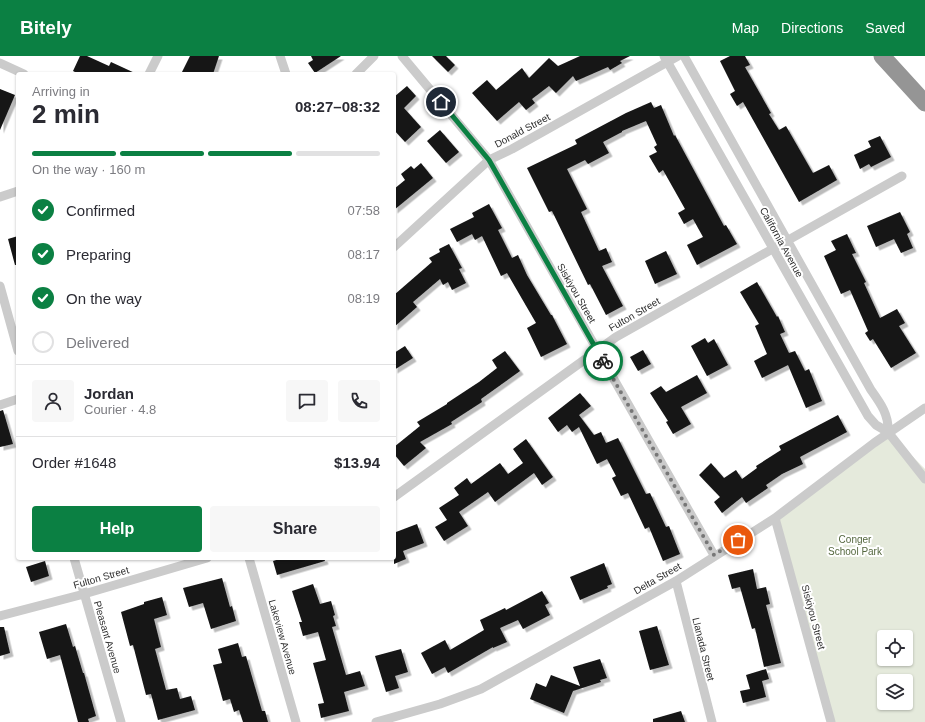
<!DOCTYPE html>
<meta charset="utf-8">
<style>
body{margin:0;font-family:Helvetica,sans-serif;background:#f7f7f7;color:#2b2b33;height:100vh;display:flex;flex-direction:column;font-size:15px;white-space:nowrap}
*{box-sizing:border-box;margin:0}
p{font-size:13px;color:#7c7c81}
.icon{flex:none;width:22px;height:22px;fill:none;stroke:currentColor;stroke-width:2;stroke-linecap:round;stroke-linejoin:round}
.map{position:relative;flex:1;overflow:hidden}
.side{position:absolute;left:16px;top:16px;width:380px;height:488px;display:flex;flex-direction:column;background:#fff;border-radius:4px;box-shadow:0 1px 3px #0004}
.side>*{flex:none}
.controls{position:absolute;left:877px;top:574px;display:grid;gap:8px}
.controls a{display:grid;place-items:center;width:36px;height:36px;border-radius:4px;background:#fff;box-shadow:0 1px 3px #0004;font-size:20px}
.pin{position:absolute;display:grid;place-items:center;width:34px;height:34px;color:#fff;margin:-17px;border:2px solid #fff;border-radius:50%;box-shadow:0 1px 4px #0007}
.courier{position:absolute;display:grid;place-items:center;width:40px;height:40px;margin:-20px;border:3px solid #0b8043;border-radius:50%;background:#fff;color:#222;box-shadow:0 1px 5px #0007}
.overview em{font-style:normal;font-weight:700}
.overview div{display:flex;flex-direction:column-reverse}
.overview{display:flex;align-items:center;justify-content:space-between;height:68px;padding:0 16px}
h1{font-size:26px;font-weight:700;line-height:30px}
.bar{display:grid;grid-template-columns:repeat(4,1fr);gap:6px 4px;align-content:center;height:48px;padding:0 16px}
.bar i{height:5px;border-radius:3px;background:#e1e1e2}
.bar .active{background:#0b8043}
.bar p{grid-column:span 4}
.line{display:flex;align-items:center;gap:10px;padding:0 16px;border-top:1px solid #e1e1e2}
.line div{flex:1}
.round{display:grid;place-items:center;flex:none;width:42px;height:42px;border-radius:4px;background:#f7f7f7}
ol{padding:0 16px;list-style:none}
li{display:flex;align-items:center;gap:12px;height:44px}
li p{margin-inline-start:auto}
li .icon{padding:4px;border-radius:50%;background:#0b8043;color:#fff;stroke-width:4}
li:last-child{color:#7c7c81}
li i{width:22px;height:22px;border:2px solid #e1e1e2;border-radius:50%}
.primary-button{display:flex;gap:8px;margin-top:auto;padding:8px 16px}
.primary-button a{flex:1;height:46px;border-radius:4px;background:#0b8043;color:#fff;font-size:16px;font-weight:700;line-height:46px;text-align:center}
.primary-button a+a{background:#f7f7f7;color:#2b2b33}
header{display:flex;align-items:center;gap:24px;box-sizing:border-box;height:56px;padding:0 20px;background:#0b8043;color:#fff}
header strong{font-size:19px}
nav{display:flex;gap:22px;margin-inline-start:auto;font-size:14px}
.map>svg:first-child{display:block}
.green{fill:#e5eadc;fill-rule:evenodd}
.building{fill:#151515;filter:url(#shadow)}
.lines{fill:none;stroke-linecap:round;stroke-linejoin:round}
.street{stroke:#cbcbcb;stroke-width:9}
.highway{stroke:#959595;stroke-width:17}
.done{stroke:#777;stroke-width:4;stroke-dasharray:0 7.2}
.route{stroke:#0b8043;stroke-width:5}
.labels{text-anchor:middle;stroke-width:4;stroke-linejoin:round;paint-order:stroke}
.street-label{font-size:10px;fill:#2e2e2e;stroke:#fff}
.park-label{font-size:10px;fill:#54673e;stroke:#fff}
</style>
<header>
<strong>Bitely</strong>
<nav><a>Map</a><a>Directions</a><a>Saved</a></nav>
</header>
<div class="map">
<svg width="925" height="666" viewBox="0 0 925 666">
<defs>
<filter id="shadow"><feDropShadow dx="3.5" dy="3.5" stdDeviation="0" flood-color="#0004"/></filter>
</defs>
<rect width="100%" height="100%" fill="#fff"/>
<path class="green" d="M 888,376 L 925,413 L 925,666 L 832,666 L 775,462 ZM 884,581 L 906,581 L 906,603 L 884,603 ZM 884,625 L 906,625 L 906,647 L 884,647 Z"/>
<path class="building" d="M 80,0 L 87,0 L 109,10 L 111,6 L 137,18 L 79,18 L 73,15 Z
M 190,0 L 219,0 L 213,18 L 181,18 Z
M 311,0 L 341,0 L 315,17 L 308,7 L 313,4 Z
M 432,0 L 446,0 L 455,9 L 448,16 Z
M 580,0 L 630,0 L 620,5 L 622,7 L 610,14 L 608,11 L 576,25 L 573,20 L 556,37 L 549,30 L 532,43 L 535,47 L 526,54 L 519,46 L 497,65 L 472,37 L 487,24 L 496,34 L 522,12 L 529,22 L 549,2 L 558,10 Z
M 730,0 L 745,0 L 750,9 L 745,11 L 771,57 L 769,58 L 779,74 L 786,70 L 813,117 L 829,109 L 837,124 L 799,146 L 743,46 L 737,50 L 730,38 L 735,35 L 720,5 Z
M 407,30 L 416,40 L 404,52 L 421,71 L 405,86 L 394,74 L 394,41 Z
M 0,33 L 15,39 L 0,74 Z
M 651,46 L 654,52 L 661,49 L 674,80 L 675,79 L 724,170 L 726,169 L 737,188 L 697,209 L 687,189 L 703,181 L 693,163 L 684,168 L 678,157 L 685,153 L 663,114 L 659,117 L 649,100 L 657,96 L 654,91 L 657,89 L 646,65 L 622,75 L 622,76 L 603,86 L 609,97 L 588,108 L 585,104 L 567,113 L 587,153 L 581,156 L 599,195 L 606,192 L 612,206 L 602,210 L 623,250 L 606,259 L 590,228 L 588,229 L 552,155 L 549,156 L 527,112 L 577,88 L 575,84 L 626,57 Z
M 440,74 L 459,96 L 446,107 L 427,85 Z
M 880,80 L 891,101 L 871,111 L 869,108 L 860,113 L 854,99 L 871,91 L 868,85 Z
M 421,107 L 433,122 L 394,154 L 394,133 L 405,124 L 401,118 L 411,110 L 414,113 Z
M 489,148 L 502,172 L 498,174 L 512,202 L 518,199 L 527,219 L 551,259 L 552,259 L 567,288 L 541,301 L 527,272 L 536,267 L 507,217 L 501,220 L 482,180 L 475,184 L 472,178 L 457,186 L 450,173 L 474,161 L 472,157 Z
M 900,156 L 910,176 L 907,178 L 913,192 L 901,197 L 894,183 L 876,191 L 867,170 Z
M 847,178 L 856,197 L 852,198 L 866,226 L 864,227 L 880,262 L 897,253 L 905,267 L 899,270 L 916,297 L 891,312 L 873,283 L 870,285 L 865,277 L 868,275 L 850,234 L 841,238 L 824,200 L 836,194 L 831,185 Z
M 18,180 L 18,209 L 15,209 L 8,183 Z
M 449,188 L 462,212 L 459,213 L 466,227 L 452,234 L 448,226 L 443,229 L 440,223 L 413,246 L 417,251 L 394,271 L 394,239 L 432,206 L 429,202 L 440,196 L 439,193 Z
M 666,195 L 677,218 L 655,228 L 645,205 Z
M 757,226 L 777,261 L 778,260 L 785,276 L 780,278 L 789,297 L 795,295 L 805,315 L 809,313 L 822,345 L 806,352 L 788,309 L 762,322 L 754,305 L 767,298 L 755,270 L 759,268 L 740,236 Z
M 705,282 L 708,287 L 714,283 L 728,309 L 707,320 L 691,290 Z
M 405,290 L 413,302 L 394,314 L 394,297 Z
M 643,294 L 651,308 L 638,315 L 630,301 Z
M 505,295 L 520,315 L 481,343 L 482,346 L 451,366 L 452,368 L 420,386 L 426,392 L 404,410 L 394,398 L 394,391 L 420,370 L 417,366 L 447,348 L 447,347 L 479,326 L 497,312 L 492,304 Z
M 697,319 L 707,337 L 681,351 L 691,368 L 673,378 L 666,366 L 668,365 L 650,337 L 661,330 L 666,336 Z
M 580,337 L 591,350 L 579,359 L 594,379 L 601,376 L 606,387 L 618,382 L 646,438 L 650,437 L 666,471 L 669,470 L 680,498 L 663,505 L 649,471 L 645,473 L 628,437 L 621,440 L 612,422 L 616,420 L 607,403 L 597,408 L 579,371 L 572,376 L 567,369 L 558,376 L 548,362 Z
M 3,354 L 13,388 L 0,391 L 0,355 Z
M 838,359 L 847,376 L 800,401 L 803,408 L 782,418 L 766,429 L 768,432 L 746,447 L 742,441 L 722,457 L 714,446 L 720,441 L 699,419 L 711,407 L 724,422 L 736,414 L 742,423 L 757,412 L 756,410 L 781,394 L 779,390 Z
M 526,383 L 553,421 L 542,429 L 534,417 L 495,446 L 488,436 L 459,456 L 468,470 L 444,485 L 435,471 L 447,464 L 439,452 L 459,439 L 454,432 L 467,422 L 471,428 L 500,407 L 508,418 L 523,407 L 513,393 Z
M 417,468 L 424,487 L 403,495 L 406,503 L 394,508 L 394,474 L 396,476 Z
M 283,502 L 324,502 L 325,505 L 277,519 L 273,505 Z
M 45,505 L 49,520 L 31,526 L 26,511 Z
M 604,507 L 612,528 L 607,530 L 608,532 L 580,544 L 570,521 Z
M 753,513 L 757,533 L 766,531 L 770,548 L 766,549 L 781,607 L 764,611 L 755,572 L 752,573 L 740,531 L 732,533 L 728,519 Z
M 222,522 L 230,551 L 232,550 L 236,565 L 211,573 L 203,547 L 189,551 L 183,532 Z
M 313,528 L 320,548 L 331,545 L 335,559 L 333,560 L 336,570 L 332,571 L 346,619 L 360,615 L 365,630 L 344,636 L 349,655 L 321,662 L 318,648 L 324,647 L 313,607 L 326,604 L 318,576 L 303,580 L 299,566 L 302,566 L 292,535 Z
M 542,535 L 549,547 L 545,549 L 550,559 L 523,573 L 518,564 L 500,572 L 507,586 L 493,592 L 493,591 L 448,617 L 445,611 L 432,618 L 421,597 L 445,584 L 450,594 L 484,574 L 480,564 L 505,552 L 506,554 Z
M 162,541 L 167,559 L 154,563 L 161,591 L 155,593 L 166,634 L 177,632 L 180,643 L 191,640 L 195,654 L 158,664 L 151,638 L 146,639 L 133,589 L 130,590 L 121,556 L 144,548 L 144,546 Z
M 66,568 L 73,591 L 75,590 L 83,617 L 84,617 L 96,660 L 88,663 L 89,666 L 78,666 L 60,599 L 47,603 L 39,576 Z
M 657,570 L 669,609 L 650,614 L 639,575 Z
M 0,571 L 4,571 L 10,597 L 0,600 Z
M 238,587 L 242,601 L 246,600 L 262,655 L 265,655 L 268,666 L 243,666 L 239,654 L 234,656 L 230,643 L 223,645 L 213,609 L 222,607 L 218,593 Z
M 401,593 L 408,616 L 395,620 L 399,632 L 386,636 L 375,600 Z
M 600,603 L 607,622 L 600,624 L 601,626 L 573,635 L 564,657 L 530,643 L 536,627 L 546,631 L 551,619 L 580,630 L 573,611 Z
M 766,613 L 769,623 L 762,625 L 766,641 L 743,647 L 740,635 L 750,633 L 746,619 Z
M 681,655 L 685,666 L 653,666 L 653,663 Z"/>
<g class="lines">
<path class="street" d="M 280,0 L 286,18
M 402,0 L 489,104 L 714,499
M 664,0 L 868,360 L 876,369 L 888,376 L 925,423
M 684,0 L 871,334 C 881,348 889,359 888,376
M 0,7 L 24,18
M 149,18 L 158,0
M 356,18 L 374,0
M 0,141 L 18,135
M 394,191 L 489,104 L 512,93 L 678,0
M 0,230 L 18,295
M 0,349 L 18,343
M 394,441 L 616,281 L 902,120
M 775,462 L 831,666
M 74,502 L 121,666
M 249,502 L 296,666
M 676,525 L 712,666
M 0,560 L 84,538 L 207,502
M 376,666 L 440,648 L 481,633 L 676,525 L 775,462 L 874,387 L 925,352"/>
<path class="highway" d="M 882,0 L 925,47"/>
</g>
<g class="lines">
<path class="done" d="M 603,305 L 714,499 L 738,484"/>
<path class="route" d="M 441,46 L 489,104 L 603,305"/>
</g>
<g class="labels">
<g class="street-label">
<text transform="translate(522 74) rotate(-28)" y="4">Donald Street</text>
<text transform="translate(782 186) rotate(61)" y="4">California Avenue</text>
<text transform="translate(577 237) rotate(60)" y="4">Siskiyou Street</text>
<text transform="translate(634 258) rotate(-30)" y="4">Fulton Street</text>
<text transform="translate(101 521) rotate(-16)" y="4">Fulton Street</text>
<text transform="translate(657 522) rotate(-30)" y="4">Delta Street</text>
<text transform="translate(814 561) rotate(75)" y="4">Siskiyou Street</text>
<text transform="translate(108 581) rotate(74)" y="4">Pleasant Avenue</text>
<text transform="translate(283 581) rotate(74)" y="4">Lakeview Avenue</text>
<text transform="translate(704 593) rotate(76)" y="4">Llanada Street</text>
</g>
<g class="park-label">
<text x="855" y="487">Conger<tspan x="855" dy="12">School Park</tspan></text>
</g>
</g>
</svg>
<div class="controls">
<a><svg class="icon" aria-label="locate" viewBox="0 0 24 24"><circle cx="12" cy="12" r="6"/><path d="M12 2v4M12 18v4M2 12h4M18 12h4"/></svg></a>
<a><svg class="icon" aria-label="layers" viewBox="0 0 24 24"><path d="M12 4l9 5-9 5-9-5zM3 14l9 5 9-5"/></svg></a>
</div>
<div class="pin" style="left:738px;top:484px;background:#ea580c"><svg class="icon" aria-label="bag" viewBox="0 0 24 24"><path d="M5 8h14l-1 12H6zM9 8a3 3 0 0 1 6 0"/></svg></div>
<div class="pin" style="left:441px;top:46px;background:#1f2937"><svg class="icon" aria-label="home" viewBox="0 0 24 24"><path d="M3 11l9-7 9 7M6 9v11h12V9"/></svg></div>
<div class="courier" style="left:603px;top:305px"><svg class="icon" aria-label="bike" viewBox="0 0 24 24"><circle cx="6" cy="16" r="4"/><circle cx="18" cy="16" r="4"/><path d="M6 16l4-8h5l3 8M10 8l3 8H6M13 5h3"/></svg></div>
<section class="side">
<div class="overview"><div><h1>2 min</h1><p>Arriving in</p></div><em>08:27–08:32</em></div>
<div class="bar"><i class="active"></i><i class="active"></i><i class="active"></i><i></i><p>On the way · 160 m</p></div>
<ol>
<li><svg class="icon" aria-label="check" viewBox="0 0 24 24"><path d="M5 12l5 5 9-10"/></svg>Confirmed<p>07:58</p></li>
<li><svg class="icon" aria-label="check" viewBox="0 0 24 24"><path d="M5 12l5 5 9-10"/></svg>Preparing<p>08:17</p></li>
<li><svg class="icon" aria-label="check" viewBox="0 0 24 24"><path d="M5 12l5 5 9-10"/></svg>On the way<p>08:19</p></li>
<li><i></i>Delivered</li>
</ol>
<div class="line" style="height:72px"><a class="round"><svg class="icon" aria-label="person" viewBox="0 0 24 24"><circle cx="12" cy="8" r="4"/><path d="M4 21q1-7 8-7t8 7"/></svg></a><div><b>Jordan</b><p>Courier · 4.8</p></div><a class="round"><svg class="icon" aria-label="chat" viewBox="0 0 24 24"><path d="M4 5h16v11H9l-5 4z"/></svg></a><a class="round"><svg class="icon" aria-label="phone" viewBox="0 0 24 24"><path d="M5 4h4l2 5-3 2q2 4 5 5l2-3 5 2v4C11 20 4 13 5 4z"/></svg></a></div>
<div class="line" style="height:52px"><div>Order #1648</div><b>$13.94</b></div>
<div class="primary-button"><a>Help</a><a>Share</a></div>
</section>
</div>
